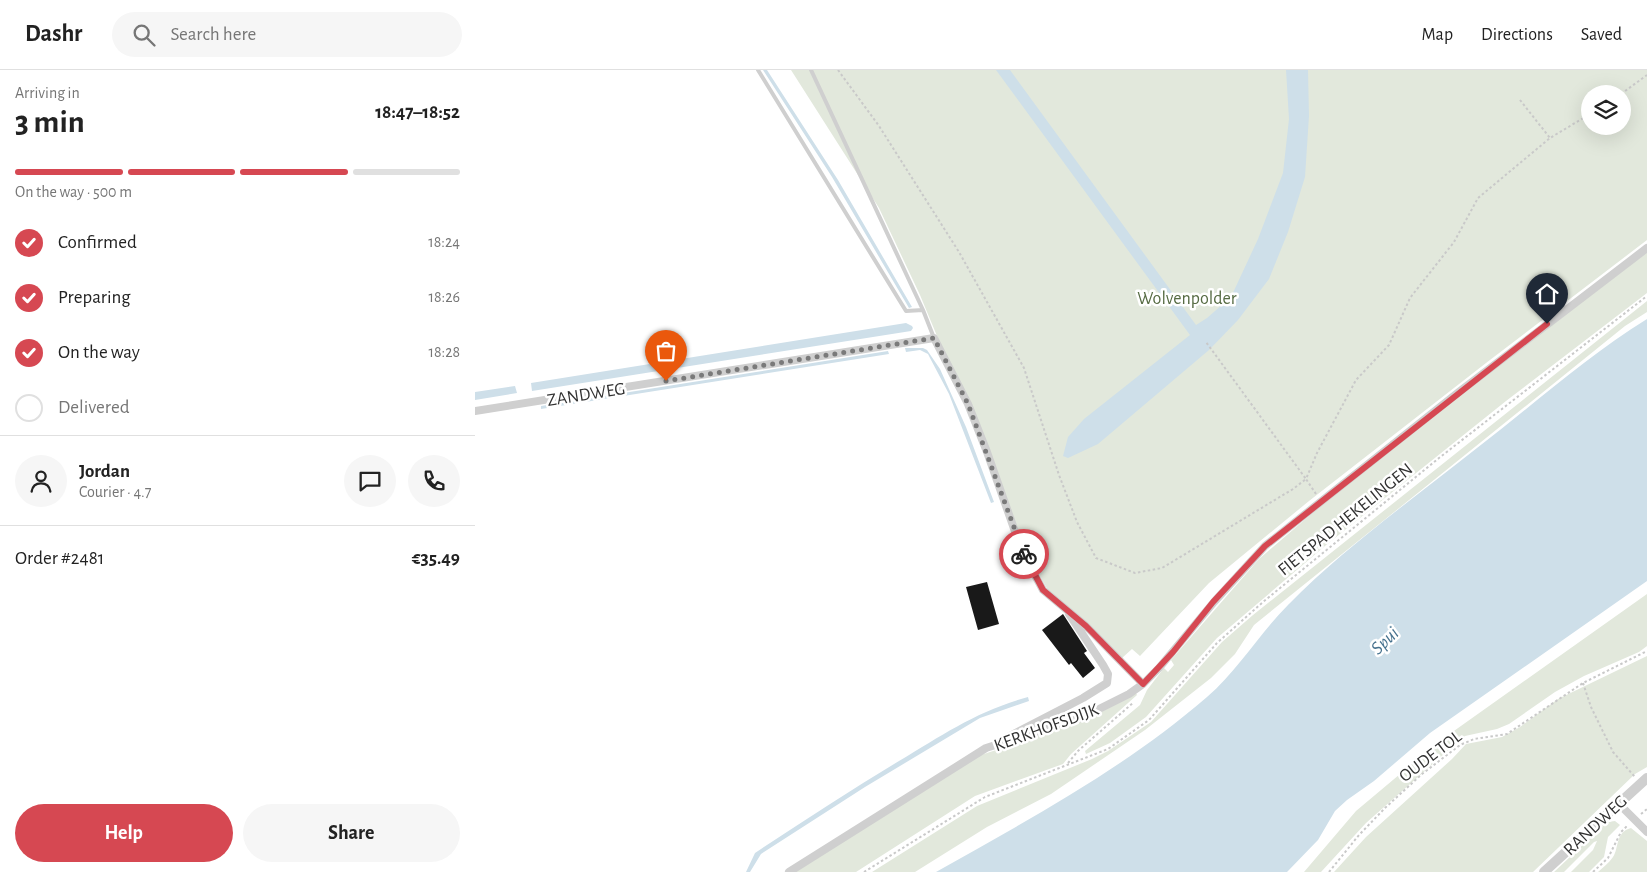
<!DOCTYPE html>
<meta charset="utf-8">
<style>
body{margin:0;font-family:"Alegreya Sans",sans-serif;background:#f6f6f6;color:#222;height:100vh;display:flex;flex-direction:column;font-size:19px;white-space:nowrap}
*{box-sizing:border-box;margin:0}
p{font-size:16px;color:#767676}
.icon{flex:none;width:28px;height:28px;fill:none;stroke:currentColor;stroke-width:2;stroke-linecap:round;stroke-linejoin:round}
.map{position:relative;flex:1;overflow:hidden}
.sheet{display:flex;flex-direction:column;background:#fff;width:475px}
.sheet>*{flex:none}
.controls{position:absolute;left:1106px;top:15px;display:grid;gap:10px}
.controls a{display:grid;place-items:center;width:50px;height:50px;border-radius:50%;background:#fff;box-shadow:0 5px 20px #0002;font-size:25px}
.pin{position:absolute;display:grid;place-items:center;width:42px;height:42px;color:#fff;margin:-51px -21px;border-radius:50% 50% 50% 0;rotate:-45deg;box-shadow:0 0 5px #0007}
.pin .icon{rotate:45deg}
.courier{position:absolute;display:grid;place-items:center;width:50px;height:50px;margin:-25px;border:4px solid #d64852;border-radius:50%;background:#fff;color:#222;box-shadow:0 1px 6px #0007}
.overview em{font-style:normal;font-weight:700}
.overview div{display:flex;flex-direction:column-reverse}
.overview{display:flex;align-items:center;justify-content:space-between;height:85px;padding:0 15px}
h1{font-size:32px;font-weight:700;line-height:38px}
.bar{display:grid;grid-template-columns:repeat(4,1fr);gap:8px 5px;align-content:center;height:60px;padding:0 15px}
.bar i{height:6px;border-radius:4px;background:#e0e0e0}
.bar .selected{background:#d64852}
.bar p{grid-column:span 4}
.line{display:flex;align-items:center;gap:12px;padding:0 15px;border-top:1px solid #e0e0e0}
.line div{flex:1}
.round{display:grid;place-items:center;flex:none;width:52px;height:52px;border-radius:26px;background:#f6f6f6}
ol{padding:0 15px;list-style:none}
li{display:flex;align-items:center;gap:15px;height:55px}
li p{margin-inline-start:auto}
li .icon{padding:5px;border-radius:50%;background:#d64852;color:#fff;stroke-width:4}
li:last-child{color:#767676}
li i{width:28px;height:28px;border:2px solid #e0e0e0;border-radius:50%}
.action{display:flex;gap:10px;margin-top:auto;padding:10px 15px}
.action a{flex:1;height:58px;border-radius:30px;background:#d64852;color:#fff;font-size:20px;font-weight:700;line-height:58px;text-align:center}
.action a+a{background:#f6f6f6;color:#222}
header{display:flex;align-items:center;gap:30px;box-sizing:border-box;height:70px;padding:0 25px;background:#fff;border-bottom:1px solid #e0e0e0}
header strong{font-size:24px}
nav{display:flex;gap:28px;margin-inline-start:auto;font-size:18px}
.search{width:350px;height:45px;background:#f6f6f6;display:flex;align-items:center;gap:12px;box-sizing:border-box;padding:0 18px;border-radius:28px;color:#767676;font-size:19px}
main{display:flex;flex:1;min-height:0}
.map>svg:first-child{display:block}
.green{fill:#e2e8dc;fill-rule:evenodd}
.water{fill:#cedfe9}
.building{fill:#191919}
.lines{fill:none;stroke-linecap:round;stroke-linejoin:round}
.path{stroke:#c9c9c9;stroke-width:2;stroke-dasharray:2.5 2.5;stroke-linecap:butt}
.service{stroke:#cfcfcf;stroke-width:4}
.minor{stroke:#cfcfcf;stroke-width:8}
.tertiary{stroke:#cfcfcf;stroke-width:10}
.done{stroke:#7a7a7a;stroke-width:5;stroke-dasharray:0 9}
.route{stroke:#d64852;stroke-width:6}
.labels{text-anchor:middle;stroke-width:5;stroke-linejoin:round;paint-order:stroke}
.park-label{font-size:18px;fill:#566b43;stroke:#fff}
.street-label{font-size:18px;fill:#323232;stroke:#fff}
.water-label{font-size:19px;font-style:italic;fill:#47728e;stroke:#fff}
</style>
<header>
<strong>Dashr</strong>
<div class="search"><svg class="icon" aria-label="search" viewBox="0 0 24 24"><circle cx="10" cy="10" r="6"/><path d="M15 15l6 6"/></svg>Search here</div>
<nav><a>Map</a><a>Directions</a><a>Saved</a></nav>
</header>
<main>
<section class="sheet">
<div class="overview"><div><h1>3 min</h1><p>Arriving in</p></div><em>18:47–18:52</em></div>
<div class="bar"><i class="selected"></i><i class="selected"></i><i class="selected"></i><i></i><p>On the way · 500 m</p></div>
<ol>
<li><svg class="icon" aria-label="check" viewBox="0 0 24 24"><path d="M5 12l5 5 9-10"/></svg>Confirmed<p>18:24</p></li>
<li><svg class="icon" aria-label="check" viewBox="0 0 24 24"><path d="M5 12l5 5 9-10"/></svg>Preparing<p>18:26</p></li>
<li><svg class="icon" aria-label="check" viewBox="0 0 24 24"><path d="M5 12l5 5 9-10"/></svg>On the way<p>18:28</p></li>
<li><i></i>Delivered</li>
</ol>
<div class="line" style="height:90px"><a class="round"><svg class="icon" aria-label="person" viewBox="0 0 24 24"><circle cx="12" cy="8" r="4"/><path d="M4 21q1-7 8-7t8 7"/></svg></a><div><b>Jordan</b><p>Courier · 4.7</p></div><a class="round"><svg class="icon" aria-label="chat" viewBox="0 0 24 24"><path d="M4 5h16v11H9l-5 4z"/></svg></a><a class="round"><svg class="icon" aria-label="phone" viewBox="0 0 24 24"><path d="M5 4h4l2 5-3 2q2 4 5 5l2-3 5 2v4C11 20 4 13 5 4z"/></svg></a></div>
<div class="line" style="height:65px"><div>Order #2481</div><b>€35.49</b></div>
<div class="action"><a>Help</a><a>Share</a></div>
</section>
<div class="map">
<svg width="1172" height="802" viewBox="0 0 1172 802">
<rect width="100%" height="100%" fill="#fff"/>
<path class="green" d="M 316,0 L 1172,0 L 1172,170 L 1011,293 L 834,431 L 734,513 L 665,586 L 657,579 L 647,588 L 573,520 L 552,483 L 445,225 L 404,138 ZM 1115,24 L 1148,24 L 1148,56 L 1115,56 Z
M 1172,182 L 1172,223 L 1031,331 L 850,476 L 742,568 L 671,647 L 635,673 L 611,684 L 610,681 L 665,635 L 672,620 L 689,598 L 693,602 L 699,595 L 696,590 L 784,489 L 840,441 L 997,315 Z
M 1172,231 L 1172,242 L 1150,256 L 779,555 L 760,584 L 736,608 L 670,660 L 576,724 L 512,757 L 440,802 L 397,802 L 502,736 L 617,689 L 633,681 L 676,652 L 747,572 L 778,545 Z
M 1172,524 L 1172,576 L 1164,582 L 1109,606 L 1080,622 L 1034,654 L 1022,659 L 990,666 L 986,669 L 891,753 L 846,802 L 829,802 L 881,741 L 962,673 Z
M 1172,586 L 1172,697 L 1160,704 L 1058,802 L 859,802 L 891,767 L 977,689 L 991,674 L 1027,667 L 1045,657 L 1083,629 Z
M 661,623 L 662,625 L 596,684 L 588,694 L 500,726 L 381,802 L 320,802 L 506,685 L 596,655 Z
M 1140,751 L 1145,755 L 1133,767 L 1129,787 L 1114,802 L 1096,802 L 1118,780 L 1122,771 L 1119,772 L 1089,802 L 1079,802 L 1132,752 Z
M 1156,758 L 1172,771 L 1172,802 L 1123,802 C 1128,797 1134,793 1138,787 C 1144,779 1140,762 1156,758 Z"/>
<path class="water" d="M 288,0 L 292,0 L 363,110 L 437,237 L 434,238 L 357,107 Z
M 521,0 L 535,0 L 721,255 L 732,248 L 756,227 L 783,169 L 808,103 L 814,49 L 811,0 L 833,0 L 834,46 L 830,107 L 813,162 L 794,209 L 763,250 L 734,280 L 623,374 L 593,388 L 588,386 L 593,367 L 609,349 L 715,265 Z
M 1172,249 L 1172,511 L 955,663 L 899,711 L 872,730 L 860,741 L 843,770 L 812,802 L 461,802 C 555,749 650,698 732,627 C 763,600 784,564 813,535 C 870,477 938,429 1002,378 C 1058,335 1112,286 1172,249 Z
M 431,253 L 437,256 L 438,258 L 436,261 L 57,321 L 56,313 Z
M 430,278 L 448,278 L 452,280 L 465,299 L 491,357 L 519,432 L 516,433 L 474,324 L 455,288 L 453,284 L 445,280 L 431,282 Z
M 413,281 L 414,284 L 66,339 L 66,336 Z
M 40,316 L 42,323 L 0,330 L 0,322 Z
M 553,627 L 554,631 L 505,648 L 390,717 L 286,784 L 275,802 L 271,802 L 280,783 L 286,779 C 332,749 377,719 424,691 C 469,664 502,641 553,627 Z"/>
<path class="building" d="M 512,512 L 524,554 L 503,560 L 491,517 Z
M 588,544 L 612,581 L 609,583 L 620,598 L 608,608 L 596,593 L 594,595 L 567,560 Z"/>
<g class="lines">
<path class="path" d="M 363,0 L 404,56 L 484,182 L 549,298 L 584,405 L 602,452 L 621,488 L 660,503 L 687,498 L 818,419 L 831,409 L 731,272
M 1146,24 L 1172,5
M 1045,30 L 1075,68
M 841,424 L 831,409 L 842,383 L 881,310 L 914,275 L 935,228 L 979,172 L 1003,128 L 1075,68 L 1115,44
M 1108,613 L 1116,637 L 1138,682 L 1160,707
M 593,693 L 603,681 L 659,632
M 1166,744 L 1172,739
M 389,802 L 510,727 L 633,679 L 674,650 L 742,573 L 788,532 L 964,388 L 1172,226
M 854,802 L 884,765 L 910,738 L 947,704 L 985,675 L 999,669 L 1032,664 L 1108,613 L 1172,581
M 1118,802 L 1133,788 L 1146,762 L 1153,755"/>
<path class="service" d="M 283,0 L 431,241 L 448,240
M 336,0 L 448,240 L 459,268"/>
<path class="minor" d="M 0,341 L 459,268 L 493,334 L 512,382 L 543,470 L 554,494 L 568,520 L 611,556 L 668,614
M 529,669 L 608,628 L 632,613 L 633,604 L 628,595 L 594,544
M 1143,733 L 1172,762
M 314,802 L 511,678 L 606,648 L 654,624 L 668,614 L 684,598 L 739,532 L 790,476 L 984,322 L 1172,178"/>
<path class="tertiary" d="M 1069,802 L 1172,708"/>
</g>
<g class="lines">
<path class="done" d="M 191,311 L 459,268 L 493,334 L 549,484"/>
<path class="route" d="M 549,484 L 568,520 L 611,556 L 668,614 L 698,582 L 738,532 L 790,476 L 1072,254"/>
</g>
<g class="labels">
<g class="park-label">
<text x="712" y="234">Wolvenpolder</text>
</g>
<g class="street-label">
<text transform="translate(111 324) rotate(-9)" y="6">ZANDWEG</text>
<text transform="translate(870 449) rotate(-39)" y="6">FIETSPAD HEKELINGEN</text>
<text transform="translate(571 657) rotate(-20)" y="6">KERKHOFSDIJK</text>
<text transform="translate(955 686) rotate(-37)" y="6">OUDE TOL</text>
<text transform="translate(1120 755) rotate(-43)" y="6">RANDWEG</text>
</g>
<g class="water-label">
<text transform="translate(909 570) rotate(-44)" y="7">Spui</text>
</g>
</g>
</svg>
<div class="controls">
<a><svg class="icon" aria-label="layers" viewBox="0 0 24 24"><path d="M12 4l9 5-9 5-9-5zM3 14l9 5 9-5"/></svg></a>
</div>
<div class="pin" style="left:191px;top:311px;background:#ea580c"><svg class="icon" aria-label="bag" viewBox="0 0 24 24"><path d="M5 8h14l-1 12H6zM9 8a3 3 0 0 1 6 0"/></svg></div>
<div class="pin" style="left:1072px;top:254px;background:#1f2937"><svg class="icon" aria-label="home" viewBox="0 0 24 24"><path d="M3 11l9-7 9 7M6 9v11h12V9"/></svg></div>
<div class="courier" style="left:549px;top:484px"><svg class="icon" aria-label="bike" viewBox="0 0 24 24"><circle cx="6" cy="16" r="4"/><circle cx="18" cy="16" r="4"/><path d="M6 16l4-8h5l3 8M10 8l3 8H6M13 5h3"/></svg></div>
</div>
</main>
